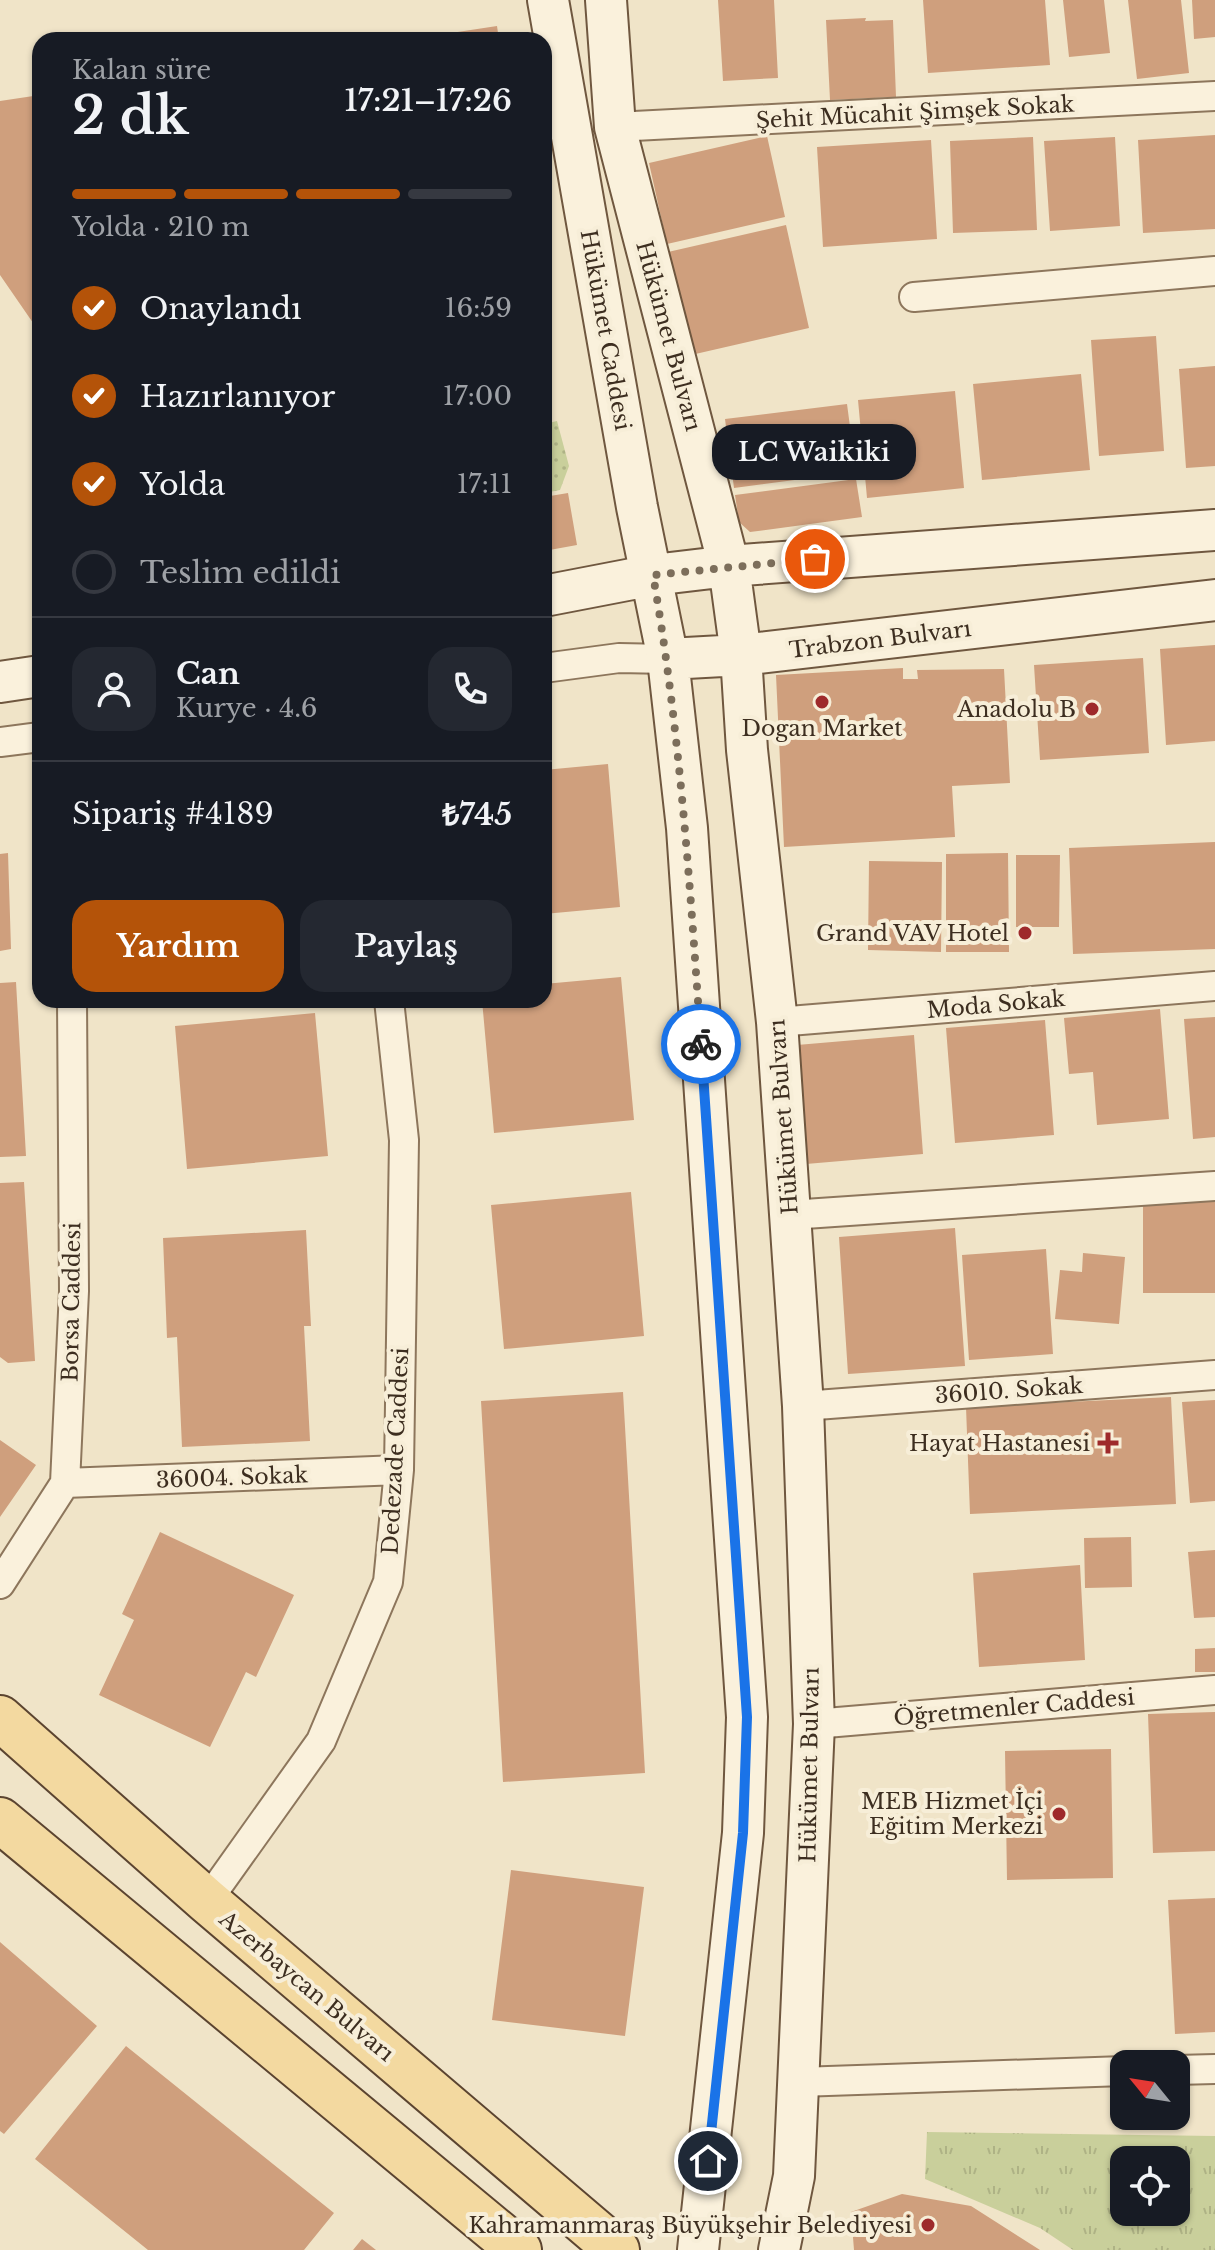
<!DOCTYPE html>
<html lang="tr">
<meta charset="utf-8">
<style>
body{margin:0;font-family:"Libre Baskerville",serif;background:#242831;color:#f1f3f6;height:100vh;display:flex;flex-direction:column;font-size:30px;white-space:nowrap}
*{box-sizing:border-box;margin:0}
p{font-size:26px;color:#9ea1a6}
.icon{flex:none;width:44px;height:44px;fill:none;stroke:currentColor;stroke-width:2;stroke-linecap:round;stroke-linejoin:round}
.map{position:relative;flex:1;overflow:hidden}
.details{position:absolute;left:32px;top:32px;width:520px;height:976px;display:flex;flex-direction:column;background:#171b24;border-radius:24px;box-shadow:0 2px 6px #0004}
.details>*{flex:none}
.needle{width:52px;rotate:300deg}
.tools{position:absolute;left:1110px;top:2050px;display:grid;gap:16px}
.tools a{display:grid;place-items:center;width:80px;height:80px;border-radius:16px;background:#171b24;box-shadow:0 2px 6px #0004;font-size:40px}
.pin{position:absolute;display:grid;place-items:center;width:68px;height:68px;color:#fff;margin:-34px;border:4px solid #fff;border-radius:50%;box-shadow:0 2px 8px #0007}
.courier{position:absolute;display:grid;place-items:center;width:80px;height:80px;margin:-40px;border:6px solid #1a73e8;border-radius:50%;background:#fff;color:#222;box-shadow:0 2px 10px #0007}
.bubble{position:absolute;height:56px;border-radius:24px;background:#171b24;box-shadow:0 2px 6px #0004;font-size:26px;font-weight:600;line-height:56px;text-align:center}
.headline em{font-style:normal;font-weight:600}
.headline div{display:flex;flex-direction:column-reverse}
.headline{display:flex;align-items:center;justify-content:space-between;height:136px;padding:0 40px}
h1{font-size:52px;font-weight:600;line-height:60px}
.bar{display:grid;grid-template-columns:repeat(4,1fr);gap:12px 8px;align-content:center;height:96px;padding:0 40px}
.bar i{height:10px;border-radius:6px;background:#363941}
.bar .on{background:#b45309}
.bar p{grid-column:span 4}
.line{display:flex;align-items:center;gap:20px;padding:0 40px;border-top:2px solid #363941}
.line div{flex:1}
.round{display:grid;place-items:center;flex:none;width:84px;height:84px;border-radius:24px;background:#242831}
ol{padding:0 40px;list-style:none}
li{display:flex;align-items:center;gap:24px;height:88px}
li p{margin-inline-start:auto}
li .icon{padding:8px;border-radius:50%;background:#b45309;color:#fff;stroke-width:4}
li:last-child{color:#9ea1a6}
li i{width:44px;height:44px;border:4px solid #363941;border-radius:50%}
.action{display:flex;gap:16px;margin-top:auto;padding:16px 40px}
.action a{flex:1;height:92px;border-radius:24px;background:#b45309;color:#fff;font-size:32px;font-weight:600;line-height:92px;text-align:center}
.action a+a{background:#242831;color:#f1f3f6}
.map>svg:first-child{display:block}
.grass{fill:url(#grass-tufts);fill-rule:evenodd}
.park{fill:url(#park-dots)}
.building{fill:#cf9f7d}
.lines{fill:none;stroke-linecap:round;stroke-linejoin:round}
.street-casing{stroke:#8d765c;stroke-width:32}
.secondary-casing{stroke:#6f573f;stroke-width:44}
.primary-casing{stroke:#5b4430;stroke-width:48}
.street{stroke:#faf1dc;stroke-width:28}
.secondary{stroke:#faf1dc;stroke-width:40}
.primary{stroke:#f3d9a0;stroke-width:44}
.done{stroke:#7c6e5b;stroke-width:8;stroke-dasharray:0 14.4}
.route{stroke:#1a73e8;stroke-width:10}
.poi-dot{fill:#9e2a2b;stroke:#f7eed8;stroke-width:3}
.labels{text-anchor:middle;stroke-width:8;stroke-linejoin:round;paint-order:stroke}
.street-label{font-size:22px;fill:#3d2e20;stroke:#f7eed8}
.poi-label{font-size:22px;fill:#3d2e20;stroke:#f7eed8;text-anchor:end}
</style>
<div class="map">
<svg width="1215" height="2250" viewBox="0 0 1215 2250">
<defs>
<pattern id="grass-tufts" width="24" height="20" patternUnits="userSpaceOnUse" patternTransform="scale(2)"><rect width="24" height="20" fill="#c9cf9b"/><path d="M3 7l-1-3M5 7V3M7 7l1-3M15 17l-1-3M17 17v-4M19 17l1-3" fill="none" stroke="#aeb285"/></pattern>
<pattern id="park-dots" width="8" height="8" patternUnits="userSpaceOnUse" patternTransform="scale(2)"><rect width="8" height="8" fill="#c9cf9b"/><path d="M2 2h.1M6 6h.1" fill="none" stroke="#aeb285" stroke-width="1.8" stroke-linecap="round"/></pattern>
</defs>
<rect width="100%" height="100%" fill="#f0e4c8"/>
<path class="grass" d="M 927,2132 L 1215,2136 L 1215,2250 L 1073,2250 L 1040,2228 L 925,2179 ZM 1124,2160 L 1176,2160 L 1176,2212 L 1124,2212 Z"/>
<path class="park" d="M 557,421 L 569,466 L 560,490 L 544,493 L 544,424 Z"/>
<path class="building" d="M 718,0 L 774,0 L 778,78 L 723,81 Z
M 923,0 L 1045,0 L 1050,65 L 928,73 Z
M 1063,0 L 1104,0 L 1110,53 L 1069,57 Z
M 1128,0 L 1181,0 L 1189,73 L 1137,79 Z
M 1192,0 L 1215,0 L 1215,37 L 1194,39 Z
M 866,18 L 865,21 L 893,20 L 896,97 L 830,100 L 826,20 Z
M 497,26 L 499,40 L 418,40 L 418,38 Z
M 40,95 L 40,333 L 0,275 L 0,101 Z
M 1215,135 L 1215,229 L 1143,233 L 1138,140 Z
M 767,136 L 785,217 L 667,244 L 649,163 Z
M 1033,137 L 1037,230 L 953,233 L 950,141 Z
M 1115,137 L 1120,226 L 1050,231 L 1044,141 Z
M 931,140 L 937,239 L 823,247 L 817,147 Z
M 786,225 L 809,328 L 691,355 L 668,252 Z
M 1156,336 L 1164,451 L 1099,456 L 1091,340 Z
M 1215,366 L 1215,466 L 1186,468 L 1179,369 Z
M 1081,374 L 1090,470 L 982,480 L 973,384 Z
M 955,391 L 964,488 L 867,498 L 858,400 Z
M 847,404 L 856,472 L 734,488 L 725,419 Z
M 856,479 L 862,517 L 750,532 L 739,522 L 735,495 Z
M 568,493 L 577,545 L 544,551 L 544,497 Z
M 1215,645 L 1215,741 L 1166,745 L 1160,649 Z
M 1143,658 L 1149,753 L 1040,760 L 1034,665 Z
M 903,668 L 903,679 L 918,679 L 917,670 L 1004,669 L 1010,783 L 952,786 L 955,837 L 784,847 L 776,675 Z
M 608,764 L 620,907 L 544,914 L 544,770 Z
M 1215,842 L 1215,949 L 1073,954 L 1069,848 Z
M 8,853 L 11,949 L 0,951 L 0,854 Z
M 1008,853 L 1009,952 L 946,952 L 946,854 Z
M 1016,855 L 1060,855 L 1059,927 L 1016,927 Z
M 869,861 L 942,862 L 941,952 L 868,950 Z
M 621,977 L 634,1120 L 494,1133 L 482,1000 L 544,1000 L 544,984 Z
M 16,982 L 26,1156 L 0,1157 L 0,983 Z
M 1160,1009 L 1169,1119 L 1097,1125 L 1093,1072 L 1069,1074 L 1064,1018 Z
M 315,1013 L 328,1156 L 187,1169 L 175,1026 Z
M 1215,1017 L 1215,1137 L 1193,1139 L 1184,1019 Z
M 1045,1020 L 1054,1135 L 955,1143 L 946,1028 Z
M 914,1035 L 923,1154 L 806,1164 L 797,1045 Z
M 24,1182 L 35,1361 L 8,1363 L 0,1357 L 0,1183 Z
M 631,1192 L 644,1336 L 504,1349 L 491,1205 Z
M 1143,1200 L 1215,1200 L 1215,1293 L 1143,1293 Z
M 955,1228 L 965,1366 L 848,1374 L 839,1237 Z
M 306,1230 L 311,1326 L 304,1326 L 310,1441 L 182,1447 L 177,1337 L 167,1338 L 163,1238 Z
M 1046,1249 L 1053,1354 L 969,1360 L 962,1255 Z
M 1083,1253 L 1125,1257 L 1119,1324 L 1055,1319 L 1060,1270 L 1082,1272 Z
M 623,1392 L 645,1773 L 503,1782 L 481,1401 Z
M 1171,1397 L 1176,1504 L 970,1514 L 966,1407 Z
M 1215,1400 L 1215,1501 L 1190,1503 L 1182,1402 Z
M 0,1440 L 36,1465 L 0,1517 Z
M 160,1532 L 294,1595 L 256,1677 L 246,1672 L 210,1747 L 99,1695 L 134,1620 L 122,1614 Z
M 1131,1537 L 1132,1587 L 1085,1588 L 1084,1538 Z
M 1215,1550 L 1215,1617 L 1194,1618 L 1188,1552 Z
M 1080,1565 L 1085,1660 L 979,1667 L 973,1573 Z
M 1215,1648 L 1215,1672 L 1195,1672 L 1195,1649 Z
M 1215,1712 L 1215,1851 L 1153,1853 L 1148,1714 Z
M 1111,1749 L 1113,1878 L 1007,1880 L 1005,1751 Z
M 511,1870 L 644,1887 L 625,2036 L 492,2020 Z
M 1215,1898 L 1215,2032 L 1175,2034 L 1168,1900 Z
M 0,1942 L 97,2026 L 4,2134 L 0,2131 Z
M 126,2046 L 334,2213 L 304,2250 L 148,2250 L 35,2159 Z
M 902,2194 L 971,2206 L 1040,2250 L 854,2250 L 851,2212 Z
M 362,2239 L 376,2250 L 353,2250 Z"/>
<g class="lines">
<defs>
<path id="street" d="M 615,127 L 1215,96
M 914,297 L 1215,271
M 544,668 L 619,658 L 668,659
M 0,742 L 40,737
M 777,1022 L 1215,986
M 790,1215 L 1215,1186
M 803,1406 L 1215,1375
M 65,1483 L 399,1470
M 0,1584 L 65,1483 L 74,1291 L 72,1000
M 814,1724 L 1215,1690
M 207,1901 L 321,1741 L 388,1582 L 399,1470 L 404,1140 L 389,1000
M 1176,2070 L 1215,2069
M 799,2082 L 1124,2071"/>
<path id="secondary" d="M 548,0 L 637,507 L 668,659 L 687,828 L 747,1717 L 743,1833 L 698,2250
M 606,0 L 615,127 L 729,566 L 741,655 L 747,750 L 777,1022 L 803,1406 L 814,1724 L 794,2176 L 779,2250
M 544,596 L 653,575 L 729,566 L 1215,530
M 668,659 L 741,655 L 1215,600
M 0,682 L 40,676"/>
<path id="primary" d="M 0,1718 L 207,1901 L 617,2250
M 0,1820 L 519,2250"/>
</defs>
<use href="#street" class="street-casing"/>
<use href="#secondary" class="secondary-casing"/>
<use href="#primary" class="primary-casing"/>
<use href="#street" class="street"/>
<use href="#secondary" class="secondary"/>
<use href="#primary" class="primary"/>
</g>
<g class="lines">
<path class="done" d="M 701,1044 C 690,887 680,730 653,575 L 815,559"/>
<path class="route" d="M 701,1044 L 747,1717 L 743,1833 L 708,2161"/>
</g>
<g class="poi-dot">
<circle cx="822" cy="702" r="8"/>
<circle cx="1092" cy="709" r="8"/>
<circle cx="1025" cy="933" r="8"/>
<path d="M1104 1431h8v8h8v8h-8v8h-8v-8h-8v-8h8z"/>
<circle cx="1059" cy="1814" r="8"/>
<circle cx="928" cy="2225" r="8"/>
</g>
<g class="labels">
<g class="street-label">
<text transform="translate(915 112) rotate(-3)" y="8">Şehit Mücahit Şimşek Sokak</text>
<text transform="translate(606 330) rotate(80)" y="8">Hükümet Caddesi</text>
<text transform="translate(669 336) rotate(75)" y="8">Hükümet Bulvarı</text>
<text transform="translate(880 639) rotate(-7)" y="8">Trabzon Bulvarı</text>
<text transform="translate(996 1004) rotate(-5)" y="8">Moda Sokak</text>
<text transform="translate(783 1117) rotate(-94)" y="8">Hükümet Bulvarı</text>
<text transform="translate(71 1302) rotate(-89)" y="8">Borsa Caddesi</text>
<text transform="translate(1009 1390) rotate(-4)" y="8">36010. Sokak</text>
<text transform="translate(395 1451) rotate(-87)" y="8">Dedezade Caddesi</text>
<text transform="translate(232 1477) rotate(-2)" y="8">36004. Sokak</text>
<text transform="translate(1014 1707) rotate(-5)" y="8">Öğretmenler Caddesi</text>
<text transform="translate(809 1765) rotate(-89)" y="8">Hükümet Bulvarı</text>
<text transform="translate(307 1986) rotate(40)" y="8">Azerbaycan Bulvarı</text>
</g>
<g class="poi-label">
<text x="1076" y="717">Anadolu B</text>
<text x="822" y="736" text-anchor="middle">Dogan Market</text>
<text x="1009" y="941">Grand VAV Hotel</text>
<text x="1090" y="1451">Hayat Hastanesi</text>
<text x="1043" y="1809">MEB Hizmet İçi<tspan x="1043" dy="25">Eğitim Merkezi</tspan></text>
<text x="912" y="2233">Kahramanmaraş Büyükşehir Belediyesi</text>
</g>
</g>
</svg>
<div class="tools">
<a><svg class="needle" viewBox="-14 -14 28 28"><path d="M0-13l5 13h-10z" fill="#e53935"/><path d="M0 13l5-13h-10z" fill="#9ea1a6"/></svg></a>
<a><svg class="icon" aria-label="locate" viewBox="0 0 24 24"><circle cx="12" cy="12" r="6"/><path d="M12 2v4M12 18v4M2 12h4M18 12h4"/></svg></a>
</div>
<div class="pin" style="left:815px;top:559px;background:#ea580c"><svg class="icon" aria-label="bag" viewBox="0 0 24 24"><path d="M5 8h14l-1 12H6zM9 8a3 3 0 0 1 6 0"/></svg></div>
<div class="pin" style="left:708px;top:2161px;background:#1f2937"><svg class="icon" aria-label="home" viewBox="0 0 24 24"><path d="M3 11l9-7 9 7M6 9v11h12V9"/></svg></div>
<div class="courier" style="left:701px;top:1044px"><svg class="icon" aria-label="bike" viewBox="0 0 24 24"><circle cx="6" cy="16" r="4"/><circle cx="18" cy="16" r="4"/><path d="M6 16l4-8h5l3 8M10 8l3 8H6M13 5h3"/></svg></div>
<div class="bubble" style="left:712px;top:424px;width:204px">LC Waikiki</div>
<section class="details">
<div class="headline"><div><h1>2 dk</h1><p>Kalan süre</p></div><em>17:21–17:26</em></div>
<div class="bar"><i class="on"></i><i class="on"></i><i class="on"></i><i></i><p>Yolda · 210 m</p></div>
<ol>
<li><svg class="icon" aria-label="check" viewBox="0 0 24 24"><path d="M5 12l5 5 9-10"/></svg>Onaylandı<p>16:59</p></li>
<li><svg class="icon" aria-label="check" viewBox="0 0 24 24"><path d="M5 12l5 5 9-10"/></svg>Hazırlanıyor<p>17:00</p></li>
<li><svg class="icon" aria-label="check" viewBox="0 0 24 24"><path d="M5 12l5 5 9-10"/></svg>Yolda<p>17:11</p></li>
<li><i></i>Teslim edildi</li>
</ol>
<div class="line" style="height:144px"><a class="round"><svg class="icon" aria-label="person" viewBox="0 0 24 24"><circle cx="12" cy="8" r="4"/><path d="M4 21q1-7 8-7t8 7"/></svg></a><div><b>Can</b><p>Kurye · 4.6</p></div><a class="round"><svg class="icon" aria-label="phone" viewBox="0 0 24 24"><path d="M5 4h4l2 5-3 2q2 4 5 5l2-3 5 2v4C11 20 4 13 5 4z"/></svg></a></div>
<div class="line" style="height:104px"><div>Sipariş #4189</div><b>₺745</b></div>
<div class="action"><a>Yardım</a><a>Paylaş</a></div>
</section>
</div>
